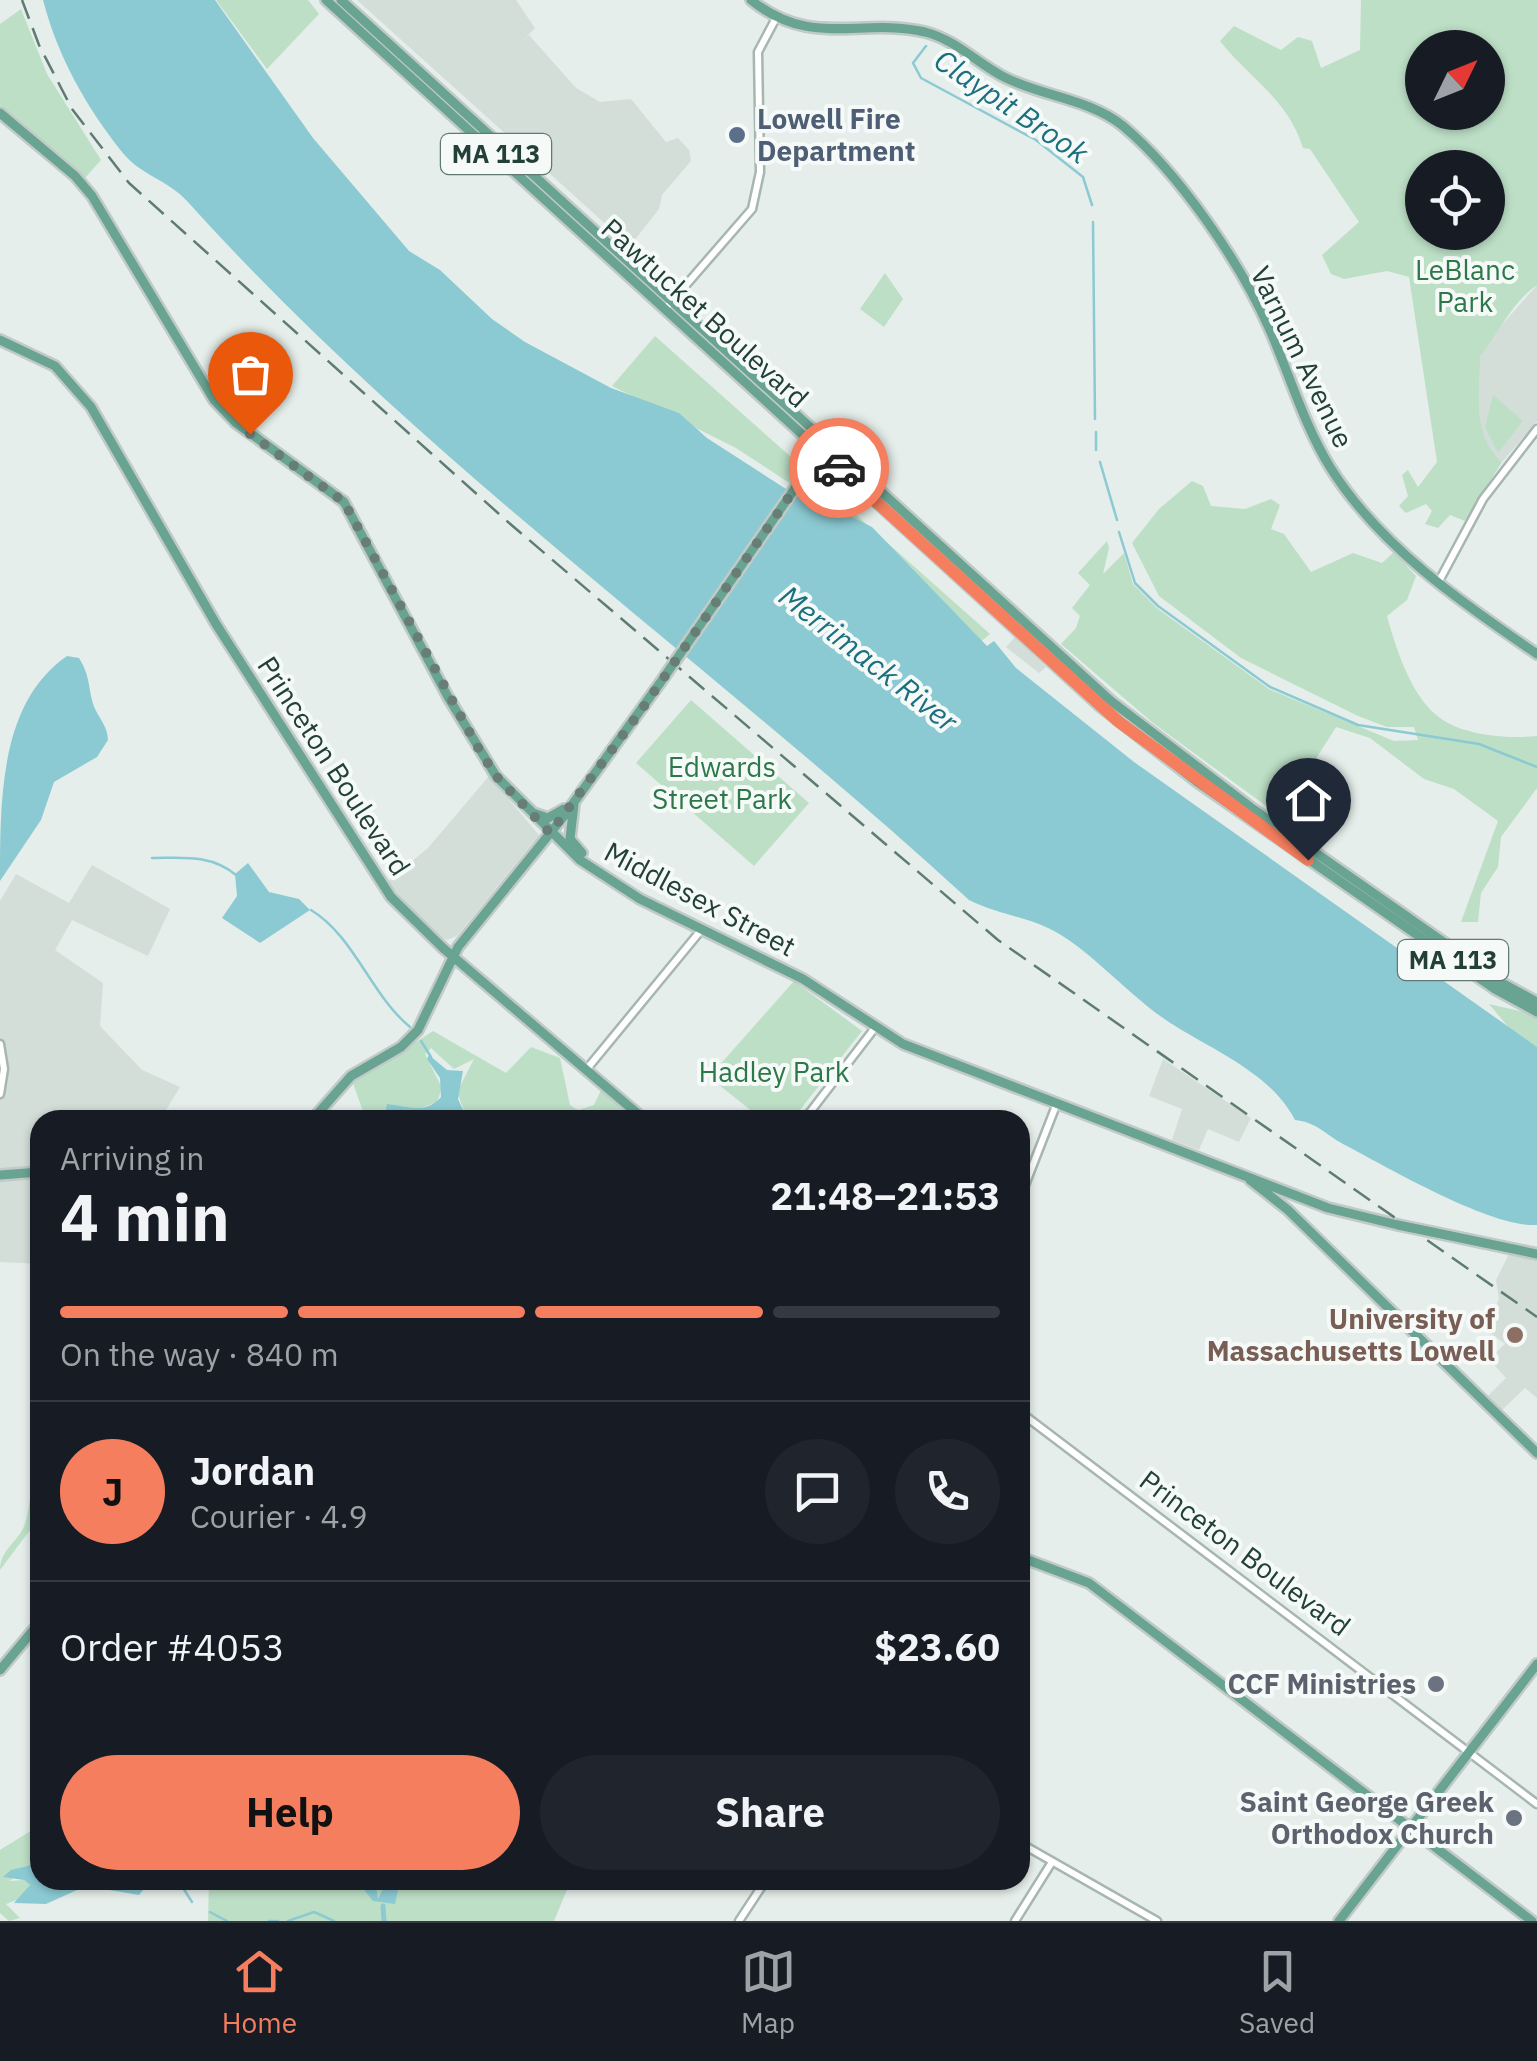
<!DOCTYPE html>
<meta charset="utf-8">
<style>
body{margin:0;font-family:"IBM Plex Sans",sans-serif;background:#20242c;color:#f1f3f6;height:100vh;display:flex;flex-direction:column;font-size:38px;white-space:nowrap}
*{box-sizing:border-box;margin:0}
p{font-size:32px;color:#9ea1a6}
.icon{flex:none;width:55px;height:55px;fill:none;stroke:currentColor;stroke-width:2;stroke-linecap:round;stroke-linejoin:round}
.map{position:relative;flex:1;overflow:hidden}
.drawer{position:absolute;left:30px;top:1110px;width:1000px;height:780px;display:flex;flex-direction:column;background:#171b24;border-radius:30px;box-shadow:0 2px 8px #0004}
.drawer>*{flex:none}
.needle{width:65px;rotate:47deg}
.controls{position:absolute;left:1405px;top:30px;display:grid;gap:20px}
.controls a{display:grid;place-items:center;width:100px;height:100px;border-radius:50%;background:#171b24;box-shadow:0 2px 8px #0004;font-size:50px}
.pin{position:absolute;display:grid;place-items:center;width:85px;height:85px;color:#fff;margin:-102px -42px;border-radius:50% 50% 50% 0;rotate:-45deg;box-shadow:0 0 10px #0007}
.pin .icon{rotate:45deg}
.courier{position:absolute;display:grid;place-items:center;width:100px;height:100px;margin:-50px;border:8px solid #f47e5d;border-radius:50%;background:#fff;color:#222;box-shadow:0 2px 12px #0007}
.head em{font-style:normal;font-weight:700}
.head div{display:flex;flex-direction:column-reverse}
.head{display:flex;align-items:center;justify-content:space-between;height:170px;padding:0 30px}
h1{font-size:65px;font-weight:700;line-height:75px}
.bar{display:grid;grid-template-columns:repeat(4,1fr);gap:15px 10px;align-content:center;height:120px;padding:0 30px}
.bar i{height:12px;border-radius:8px;background:#363941}
.bar .selected{background:#f47e5d}
.bar p{grid-column:span 4}
.line{display:flex;align-items:center;gap:25px;padding:0 30px;border-top:2px solid #363941}
.line div{flex:1}
.round{display:grid;place-items:center;flex:none;width:105px;height:105px;border-radius:52px;background:#20242c}
.action{display:flex;gap:20px;margin-top:auto;padding:20px 30px}
.action a{flex:1;height:115px;border-radius:60px;background:#f47e5d;color:#111;font-size:40px;font-weight:700;line-height:115px;text-align:center}
.action a+a{background:#20242c;color:#f1f3f6}
.dock{display:flex;justify-content:space-around;align-items:center;height:140px;border-top:2px solid #363941;background:#171b24;font-size:28px;color:#9ea1a6}
.dock a{display:grid;justify-items:center;gap:5px}
.dock .selected{color:#f47e5d}
.map>svg:first-child{display:block}
.built{fill:#d3ded8}
.green{fill:#bddfc6;fill-rule:evenodd}
.water{fill:#8ccad3}
.lines{fill:none;stroke-linecap:round;stroke-linejoin:round}
.stream{stroke:#8ccad3;stroke-width:2.5}
.canal{stroke:#8ccad3;stroke-width:5}
.minor-casing{stroke:#a7b6b1;stroke-width:11}
.major-casing{stroke:#c1cac7;stroke-width:14}
.minor{stroke:#fff;stroke-width:6}
.major{stroke:#69a493;stroke-width:9}
.rail{stroke:#5e7c73;stroke-width:2.5;stroke-dasharray:20 10;stroke-linecap:butt}
.major-bridge-casing{stroke:#c1cac7;stroke-width:14;stroke-linecap:butt}
.major-bridge{stroke:#69a493;stroke-width:9}
.done{stroke:#677d76;stroke-width:10;stroke-dasharray:0 18}
.route{stroke:#f47e5d;stroke-width:12}
.service-dot{fill:#5c6f8a;stroke:#f5faf8;stroke-width:4}
.education-dot{fill:#8d6e63;stroke:#f5faf8;stroke-width:4}
.worship-dot{fill:#6b7280;stroke:#f5faf8;stroke-width:4}
.labels{text-anchor:middle;stroke-width:8;stroke-linejoin:round;paint-order:stroke}
.shield{fill:#f5faf8;stroke:#627872;stroke-width:2.5}
.shield-label{font-size:25px;font-weight:bold;fill:#234038}
.service-label{font-size:28px;font-weight:bold;fill:#4e5e75;stroke:#f5faf8;text-anchor:start}
.park-label{font-size:28px;fill:#2c7848;stroke:#f5faf8}
.street-label{font-size:28px;fill:#234038;stroke:#f5faf8}
.education-label{font-size:28px;font-weight:bold;fill:#785e54;stroke:#f5faf8;text-anchor:end}
.worship-label{font-size:28px;font-weight:bold;fill:#5b616d;stroke:#f5faf8;text-anchor:end}
.water-label{font-size:30px;font-style:italic;fill:#1c707e;stroke:#f5faf8}
</style>
<div class="map">
<svg width="1537" height="1921" viewBox="0 0 1537 1921">
<rect width="100%" height="100%" fill="#e5eeea"/>
<path class="built" d="M 357,0 L 516,0 L 535,28 L 519,45 L 529,35 L 576,88 L 600,102 L 631,99 L 666,142 L 678,138 L 689,150 L 691,161 L 662,195 L 659,209 L 630,246 Z
M 1537,285 L 1537,421 L 1502,462 L 1488,449 L 1474,424 L 1478,352 Z
M 1015,637 L 1046,667 L 1039,673 L 1006,647 Z
M 489,776 L 539,835 L 457,936 L 447,940 L 435,934 L 387,882 L 428,848 Z
M 92,865 L 170,909 L 148,956 L 72,920 L 55,950 L 103,983 L 100,1026 L 142,1070 L 180,1087 L 160,1120 L 40,1120 L 40,1264 L 0,1262 L 0,901 L 16,874 L 69,903 Z
M 1163,1059 L 1251,1118 L 1239,1142 L 1208,1129 L 1199,1150 L 1172,1140 L 1182,1109 L 1149,1096 Z
M 1510,1252 L 1537,1257 L 1537,1398 L 1525,1388 L 1502,1410 L 1487,1397 L 1506,1378 L 1489,1359 L 1505,1344 L 1481,1326 L 1499,1300 L 1496,1280 Z"/>
<path class="green" d="M 216,0 L 308,0 L 319,14 L 267,69 Z
M 1361,0 L 1537,0 L 1537,285 C 1511,303 1499,333 1480,356 C 1480,395 1471,434 1502,462 L 1465,521 L 1450,515 L 1438,528 L 1425,524 L 1432,511 L 1426,504 L 1406,513 L 1399,506 L 1408,496 L 1402,475 L 1408,470 L 1418,487 L 1437,462 L 1409,277 L 1387,271 L 1344,279 L 1331,274 L 1322,255 L 1359,222 L 1310,149 L 1303,148 C 1288,99 1250,79 1220,41 L 1234,26 L 1281,50 L 1298,37 L 1312,41 L 1321,68 L 1360,50 ZM 1422,48 L 1488,48 L 1488,112 L 1422,112 ZM 1422,168 L 1488,168 L 1488,232 L 1422,232 Z
M 21,9 L 47,74 L 101,160 L 85,178 L 0,105 L 0,24 Z
M 885,273 L 903,299 L 884,327 L 860,309 Z
M 655,336 L 990,634 L 979,643 L 826,507 L 736,448 L 612,386 Z
M 1493,395 L 1523,421 L 1498,453 L 1485,427 Z
M 1192,481 L 1203,486 L 1211,506 L 1245,509 L 1271,499 L 1280,505 L 1271,529 L 1284,534 L 1311,572 L 1353,553 L 1382,563 L 1394,552 L 1416,576 L 1407,600 L 1387,616 C 1395,646 1410,692 1434,713 C 1458,736 1507,739 1537,736 L 1537,788 L 1501,837 L 1498,867 L 1481,893 L 1478,922 L 1461,922 L 1498,821 L 1454,789 L 1424,779 L 1370,738 L 1336,727 L 1290,800 L 1293,815 L 1280,810 L 1277,814 L 1153,723 L 1061,644 L 1076,628 L 1080,616 L 1072,608 L 1090,585 L 1078,573 L 1107,541 L 1109,548 L 1103,574 L 1124,553 L 1133,584 L 1158,609 L 1269,689 L 1394,741 L 1418,740 L 1414,727 L 1387,727 L 1358,716 L 1241,658 L 1159,596 L 1132,543 L 1159,509 Z
M 691,700 L 809,803 L 754,866 L 636,763 Z
M 794,981 L 862,1031 L 792,1120 L 763,1120 L 709,1077 Z
M 1489,1004 L 1537,1015 L 1537,1047 L 1510,1029 Z
M 433,1031 L 506,1073 L 531,1047 L 560,1058 L 570,1105 L 578,1110 L 594,1105 L 601,1090 L 631,1118 L 466,1116 L 457,1092 L 474,1059 L 454,1069 L 431,1048 L 425,1054 L 442,1088 L 437,1102 L 418,1109 L 388,1104 L 384,1120 L 366,1120 L 353,1083 Z
M 40,1482 L 36,1522 L 0,1570 C 0,1548 22,1540 26,1520 C 31,1503 27,1496 40,1482 Z
M 29,1832 L 40,1832 L 40,1863 L 9,1881 L 24,1880 L 30,1885 L 19,1899 L 6,1904 L 20,1918 L 9,1921 L 0,1913 L 0,1850 Z
M 209,1880 L 571,1880 L 554,1921 L 208,1921 Z"/>
<path class="water" d="M 43,0 L 215,0 L 313,138 L 409,251 L 440,270 L 492,319 L 525,342 L 611,388 L 679,413 L 707,438 L 789,491 L 808,495 L 872,527 L 987,646 L 994,641 L 1016,668 L 1134,762 L 1537,1047 L 1537,1225 C 1491,1228 1387,1167 1343,1144 C 1325,1134 1316,1122 1295,1120 C 1269,1070 1208,1049 1163,1018 C 1128,994 1085,945 1048,928 C 1023,916 997,914 969,900 C 712,664 421,461 187,201 C 168,180 140,175 122,152 C 85,105 58,57 43,0 Z
M 67,656 L 79,658 C 89,674 88,683 92,700 C 95,715 108,724 108,740 L 97,757 L 54,782 L 41,820 L 0,881 C 0,798 0,702 67,656 Z
M 248,863 L 269,892 L 299,899 L 310,910 L 260,943 L 222,918 L 237,896 L 235,874 Z
M 429,1055 L 447,1070 L 463,1071 L 458,1099 L 466,1116 L 477,1120 L 384,1120 L 387,1104 C 409,1106 425,1115 441,1097 L 440,1078 L 427,1059 Z
M 40,1863 L 40,1880 L 151,1880 L 139,1895 L 86,1886 L 46,1904 L 14,1903 L 30,1885 L 24,1880 L 3,1877 L 11,1870 Z
M 375,1880 L 378,1899 L 387,1881 L 400,1880 L 395,1904 L 373,1901 L 357,1881 Z"/>
<g class="lines">
<path class="stream" d="M 926,46 L 913,63 L 921,78 L 1036,140 L 1083,177 L 1092,205
M 1093,222 L 1095,419
M 1096,432 L 1096,450
M 1100,462 L 1117,520
M 1119,532 L 1135,583 L 1158,606 L 1270,687 L 1358,725 L 1479,744 L 1537,767
M 152,858 C 183,858 211,854 236,875
M 311,910 C 354,936 371,995 410,1027
M 421,1041 L 431,1057
M 178,1880 L 192,1902
M 210,1912 L 227,1921
M 269,1921 L 278,1921
M 288,1921 L 314,1912 L 334,1921"/>
<path class="canal" d="M 383,1906 L 384,1921"/>
<defs>
<path id="minor" d="M 666,308 L 752,209 L 760,172 L 758,52 L 776,18
M 1438,583 L 1483,499 L 1537,429
M 0,1044 L 4,1069 L 0,1094
M 586,1070 L 702,929
M 804,1120 L 874,1029
M 1020,1198 L 1057,1103
M 1020,1412 L 1537,1804
M 1020,1843 L 1157,1921
M 739,1921 L 766,1880
M 1015,1921 L 1052,1862"/>
<path id="major" d="M 326,0 L 1100,706 L 1196,781 L 1495,989 L 1537,1012
M 341,0 L 1111,701 L 1253,809 L 1502,983 L 1537,1002
M 751,0 C 812,49 859,17 925,32 C 956,40 977,63 1004,77 C 1041,96 1090,99 1123,126 C 1178,172 1240,262 1269,328 C 1289,373 1304,425 1330,467 C 1379,546 1462,603 1537,654
M 0,113 L 75,176 L 92,196 L 214,400 L 235,422 L 344,502 L 448,697 L 496,776 L 580,860 L 640,899 L 803,979 L 903,1044 L 1328,1208 L 1398,1225
M 0,340 L 55,366 L 91,407 L 216,624 L 391,897 L 443,948 L 645,1120
M 807,471 L 818,466 L 842,470
M 574,804 L 570,839 L 582,853
M 533,813 L 548,818 L 564,809
M 312,1120 L 351,1076 L 401,1047 L 418,1030 L 458,947 L 564,816 L 660,683
M 0,1175 L 40,1172
M 1250,1180 L 1288,1210 L 1537,1453
M 1432,1232 L 1537,1254
M 1020,1557 L 1089,1583 L 1532,1921
M 0,1670 L 40,1622
M 1339,1921 L 1537,1664"/>
</defs>
<use href="#minor" class="minor-casing"/>
<use href="#major" class="major-casing"/>
<use href="#minor" class="minor"/>
<use href="#major" class="major"/>
<path class="rail" d="M 22,0 L 39,45 L 72,109 L 129,183 L 508,522 L 998,940 L 1537,1317"/>
<defs>
<path id="major-bridge" d="M 660,683 L 802,478
M 1398,1225 L 1432,1232"/>
</defs>
<use href="#major-bridge" class="major-bridge-casing"/>
<use href="#major-bridge" class="major-bridge"/>
</g>
<g class="lines">
<path class="done" d="M 250,434 L 344,502 L 477,746 L 496,776 L 550,833 L 640,712 L 807,471 L 818,466 L 839,468"/>
<path class="route" d="M 839,468 L 1119,722 L 1308,860"/>
</g>
<circle class="service-dot" cx="737" cy="135" r="10"/>
<circle class="education-dot" cx="1515" cy="1335" r="10"/>
<g class="worship-dot">
<circle cx="1436" cy="1684" r="10"/>
<circle cx="1514" cy="1818" r="10"/>
</g>
<g class="labels">
<g class="shield">
<rect x="441" y="134" width="110" height="40" rx="8"/>
<rect x="1398" y="940" width="110" height="40" rx="8"/>
</g>
<g class="shield-label">
<text x="496" y="163">MA 113</text>
<text x="1453" y="969">MA 113</text>
</g>
<g class="service-label">
<text x="757" y="129">Lowell Fire<tspan x="757" dy="32">Department</tspan></text>
</g>
<g class="park-label">
<text x="1465" y="280">LeBlanc<tspan x="1465" dy="32">Park</tspan></text>
<text x="722" y="777">Edwards<tspan x="722" dy="32">Street Park</tspan></text>
<text x="774" y="1082">Hadley Park</text>
</g>
<g class="street-label">
<text transform="translate(705 313) rotate(42)" y="10">Pawtucket Boulevard</text>
<text transform="translate(1302 357) rotate(64)" y="10">Varnum Avenue</text>
<text transform="translate(334 766) rotate(57)" y="10">Princeton Boulevard</text>
<text transform="translate(700 899) rotate(28)" y="10">Middlesex Street</text>
<text transform="translate(1245 1553) rotate(37)" y="10">Princeton Boulevard</text>
</g>
<g class="education-label">
<text x="1495" y="1329">University of<tspan x="1495" dy="32">Massachusetts Lowell</tspan></text>
</g>
<g class="worship-label">
<text x="1416" y="1694">CCF Ministries</text>
<text x="1494" y="1812">Saint George Greek<tspan x="1494" dy="32">Orthodox Church</tspan></text>
</g>
<g class="water-label">
<text transform="translate(1011 107) rotate(34)" y="10">Claypit Brook</text>
<text transform="translate(868 659) rotate(38)" y="10">Merrimack River</text>
</g>
</g>
</svg>
<div class="controls">
<a><svg class="needle" viewBox="-14 -14 28 28"><path d="M0-13l5 13h-10z" fill="#e53935"/><path d="M0 13l5-13h-10z" fill="#9ea1a6"/></svg></a>
<a><svg class="icon" aria-label="locate" viewBox="0 0 24 24"><circle cx="12" cy="12" r="6"/><path d="M12 2v4M12 18v4M2 12h4M18 12h4"/></svg></a>
</div>
<div class="pin" style="left:250px;top:434px;background:#ea580c"><svg class="icon" aria-label="bag" viewBox="0 0 24 24"><path d="M5 8h14l-1 12H6zM9 8a3 3 0 0 1 6 0"/></svg></div>
<div class="pin" style="left:1308px;top:860px;background:#1f2937"><svg class="icon" aria-label="home" viewBox="0 0 24 24"><path d="M3 11l9-7 9 7M6 9v11h12V9"/></svg></div>
<div class="courier" style="left:839px;top:468px"><svg class="icon" aria-label="car" viewBox="0 0 24 24"><path d="M5 17H2v-5l4-1 3-4h7l3 4 3 1v5h-3M9 17h6M6 11h13"/><circle cx="7" cy="17" r="2"/><circle cx="17" cy="17" r="2"/></svg></div>
<section class="drawer">
<div class="head"><div><h1>4 min</h1><p>Arriving in</p></div><em>21:48–21:53</em></div>
<div class="bar"><i class="selected"></i><i class="selected"></i><i class="selected"></i><i></i><p>On the way · 840 m</p></div>
<div class="line" style="height:180px"><b class="round" style="background:#f47e5d;color:#111">J</b><div><b>Jordan</b><p>Courier · 4.9</p></div><a class="round"><svg class="icon" aria-label="chat" viewBox="0 0 24 24"><path d="M4 5h16v11H9l-5 4z"/></svg></a><a class="round"><svg class="icon" aria-label="phone" viewBox="0 0 24 24"><path d="M5 4h4l2 5-3 2q2 4 5 5l2-3 5 2v4C11 20 4 13 5 4z"/></svg></a></div>
<div class="line" style="height:130px"><div>Order #4053</div><b>$23.60</b></div>
<div class="action"><a>Help</a><a>Share</a></div>
</section>
</div>
<nav class="dock">
<a class="selected"><svg class="icon" aria-label="home" viewBox="0 0 24 24"><path d="M3 11l9-7 9 7M6 9v11h12V9"/></svg>Home</a>
<a><svg class="icon" aria-label="map" viewBox="0 0 24 24"><path d="M3 6l6-2 6 2 6-2v14l-6 2-6-2-6 2zM9 4v14M15 6v14"/></svg>Map</a>
<a><svg class="icon" aria-label="saved" viewBox="0 0 24 24"><path d="M7 4h10v16l-5-4-5 4z"/></svg>Saved</a>
</nav>
